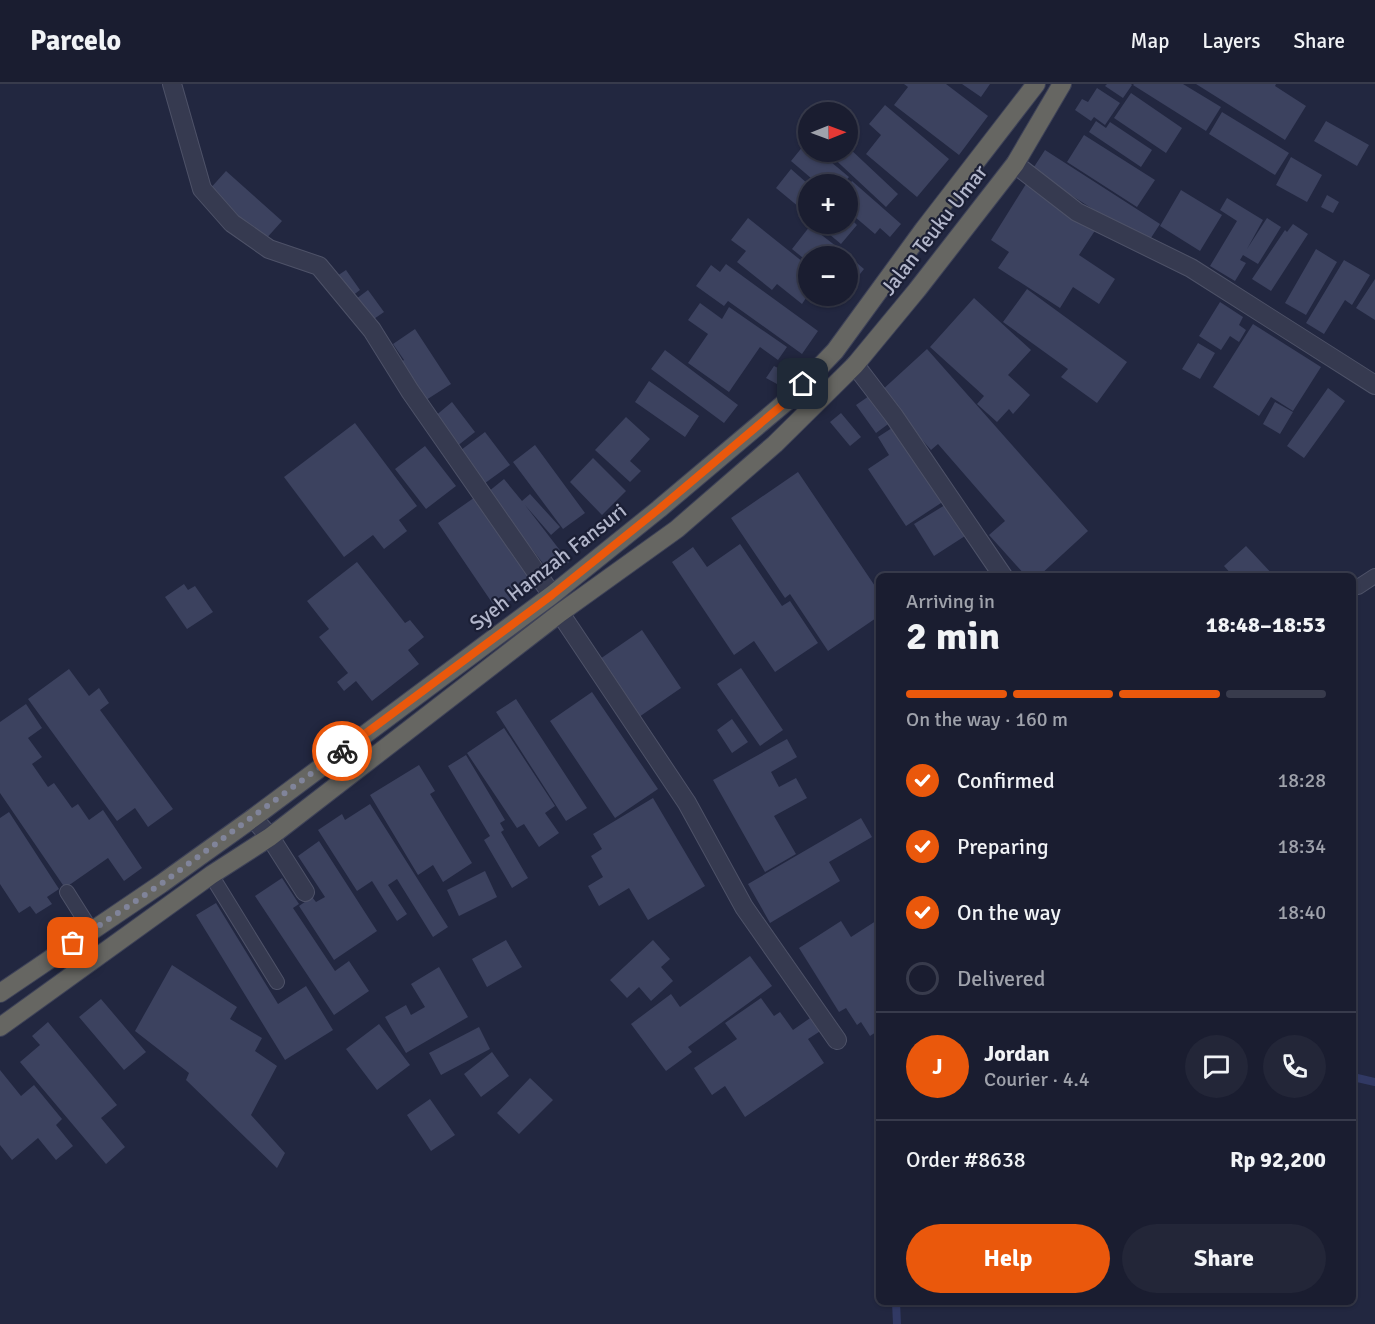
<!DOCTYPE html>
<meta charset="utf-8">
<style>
body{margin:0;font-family:Signika,sans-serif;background:#232638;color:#f1f3f6;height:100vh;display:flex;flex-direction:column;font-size:22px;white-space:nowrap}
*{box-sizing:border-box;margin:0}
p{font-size:20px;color:#9fa2ab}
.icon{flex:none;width:33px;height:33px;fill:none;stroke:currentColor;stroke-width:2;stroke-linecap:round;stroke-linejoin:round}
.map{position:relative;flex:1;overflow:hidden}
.panel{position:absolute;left:876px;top:489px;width:480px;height:732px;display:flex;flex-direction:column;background:#1a1d30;border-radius:9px;box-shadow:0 2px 4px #0004,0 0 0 2px #383b4c}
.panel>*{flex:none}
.needle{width:39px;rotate:89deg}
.tools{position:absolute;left:798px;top:18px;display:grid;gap:12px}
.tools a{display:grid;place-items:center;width:60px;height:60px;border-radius:50%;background:#1a1d30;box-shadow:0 2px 4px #0004,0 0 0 2px #383b4c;font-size:30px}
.pin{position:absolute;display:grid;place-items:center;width:51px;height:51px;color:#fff;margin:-26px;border-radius:12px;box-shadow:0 3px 9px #0006}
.courier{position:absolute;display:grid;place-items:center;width:60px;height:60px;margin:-30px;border:4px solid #ea580c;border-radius:50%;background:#fff;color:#222;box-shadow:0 2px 8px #0007}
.head em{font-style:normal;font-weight:800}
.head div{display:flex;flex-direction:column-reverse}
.head{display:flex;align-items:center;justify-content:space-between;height:102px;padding:0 30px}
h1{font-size:39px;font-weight:800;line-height:45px}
.bar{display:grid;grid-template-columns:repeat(4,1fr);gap:9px 6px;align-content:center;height:72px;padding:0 30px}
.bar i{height:8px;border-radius:4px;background:#383b4c}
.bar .on{background:#ea580c}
.bar p{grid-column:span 4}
.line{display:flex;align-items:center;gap:15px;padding:0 30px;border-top:2px solid #383b4c}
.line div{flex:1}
.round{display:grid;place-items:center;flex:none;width:63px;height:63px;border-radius:32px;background:#232638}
ol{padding:0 30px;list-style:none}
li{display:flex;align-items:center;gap:18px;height:66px}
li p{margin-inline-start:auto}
li .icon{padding:6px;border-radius:50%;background:#ea580c;color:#fff;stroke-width:4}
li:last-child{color:#9fa2ab}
li i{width:33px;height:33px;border:3px solid #383b4c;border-radius:50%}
.primary-button{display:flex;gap:12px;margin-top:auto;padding:12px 30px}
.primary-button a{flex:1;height:69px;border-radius:36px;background:#ea580c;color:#fff;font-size:24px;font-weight:800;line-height:69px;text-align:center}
.primary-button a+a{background:#232638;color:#f1f3f6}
header{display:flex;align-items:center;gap:36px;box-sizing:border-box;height:84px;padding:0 30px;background:#1a1d30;border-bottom:2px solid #383b4c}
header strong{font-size:28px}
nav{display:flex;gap:33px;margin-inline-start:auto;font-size:21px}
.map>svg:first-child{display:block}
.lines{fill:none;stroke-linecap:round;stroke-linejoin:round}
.stream{stroke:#313964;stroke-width:8}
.building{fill:#3c425f}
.service-casing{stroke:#4e5268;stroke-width:16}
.minor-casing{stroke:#4e5268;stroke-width:20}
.trunk-casing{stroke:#3e4258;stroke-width:20}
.service{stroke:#363a50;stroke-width:14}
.minor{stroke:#363a50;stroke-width:18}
.trunk{stroke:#666662;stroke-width:18}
.done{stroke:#80849a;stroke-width:6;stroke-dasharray:0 10.8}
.route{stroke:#ea580c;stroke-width:8}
.labels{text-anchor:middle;stroke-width:4.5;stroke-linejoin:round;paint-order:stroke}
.street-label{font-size:21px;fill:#b2b6cb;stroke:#1b1f35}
</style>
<header>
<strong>Parcelo</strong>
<nav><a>Map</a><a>Layers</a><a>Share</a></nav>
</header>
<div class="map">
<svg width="1375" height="1240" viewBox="0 0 1375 1240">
<rect width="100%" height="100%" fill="#222740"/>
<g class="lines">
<path class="stream" d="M 1353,993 L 1375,998
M 896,1218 L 897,1240"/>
</g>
<path class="building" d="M 904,0 L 946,0 L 988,32 L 959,71 L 894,21 L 908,3 Z
M 962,0 L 990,0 L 981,13 Z
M 1107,0 L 1131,0 L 1132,1 L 1123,14 L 1105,2 Z
M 1134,0 L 1183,0 L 1221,23 L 1206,47 L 1133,1 Z
M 1196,0 L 1276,0 L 1275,2 L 1306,22 L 1285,56 Z
M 1097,4 L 1120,19 L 1105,41 L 1094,33 L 1091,37 L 1075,26 L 1082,15 L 1088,18 Z
M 1131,9 L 1182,44 L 1166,69 L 1114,34 Z
M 885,21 L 949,75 L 917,113 L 866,70 L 881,51 L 869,40 Z
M 1222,28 L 1289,69 L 1275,91 L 1209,50 Z
M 1096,37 L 1106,44 L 1110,38 L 1152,66 L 1141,83 L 1089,48 Z
M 1326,37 L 1369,61 L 1357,82 L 1314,57 Z
M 1084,51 L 1155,96 L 1137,123 L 1067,78 Z
M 808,56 L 808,68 L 819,68 L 849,93 L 843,100 L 818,100 L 791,77 Z
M 848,63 L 898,110 L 886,123 L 827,68 L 848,68 Z
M 1045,66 L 1160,140 L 1147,160 L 1032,86 Z
M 1291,73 L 1322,91 L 1307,118 L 1276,101 Z
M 791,85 L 808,100 L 808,124 L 805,128 L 776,104 Z
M 226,87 L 282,137 L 264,157 L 208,107 Z
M 852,97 L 901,140 L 890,153 L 880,144 L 875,150 L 848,127 L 848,102 Z
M 1026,100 L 1096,145 L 1079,171 L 1115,195 L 1099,220 L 1073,203 L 1060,224 L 998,184 L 1009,168 L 991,156 Z
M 1181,106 L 1222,131 L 1200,167 L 1160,142 Z
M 1327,111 L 1339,118 L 1333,129 L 1321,123 Z
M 1227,114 L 1263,136 L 1247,165 L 1267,134 L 1281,143 L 1258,180 L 1243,171 L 1240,176 L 1246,179 L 1235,197 L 1210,182 L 1237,137 L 1220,126 Z
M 848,132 L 857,141 L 841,160 L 817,140 L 848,140 Z
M 748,134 L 808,182 L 808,211 L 802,220 L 777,200 L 772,206 L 737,178 L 746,167 L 731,156 Z
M 1293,140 L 1308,150 L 1271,207 L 1252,195 L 1285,146 L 1287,148 Z
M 810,142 L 841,166 L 835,172 L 808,172 L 808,178 L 792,165 Z
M 1316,165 L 1337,178 L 1306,231 L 1285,219 Z
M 844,168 L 864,185 L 848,205 L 848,172 L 840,172 Z
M 1344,176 L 1370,191 L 1352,221 L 1345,216 L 1324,250 L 1306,239 Z
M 726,180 L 818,247 L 802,270 L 728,217 L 724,222 L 696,202 L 711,181 L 720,188 Z
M 346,186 L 360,206 L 348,215 L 334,194 Z
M 1375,195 L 1375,236 L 1356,224 Z
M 1027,205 L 1127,278 L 1097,319 L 1061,293 L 1068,285 L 1003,238 Z
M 368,206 L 384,228 L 371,237 L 356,215 Z
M 974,214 L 1031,266 L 1008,291 L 1030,311 L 1013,330 L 1009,325 L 997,338 L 977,320 L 984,312 L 930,263 Z
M 1220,218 L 1243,233 L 1239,241 L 1246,246 L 1239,258 L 1230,252 L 1221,266 L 1199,252 Z
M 700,219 L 722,235 L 729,223 L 787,263 L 778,276 L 760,263 L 729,308 L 688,279 L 708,250 L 688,236 Z
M 1253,240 L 1321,283 L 1293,327 L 1271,313 L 1259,332 L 1213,303 Z
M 415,245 L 451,300 L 423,318 L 398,280 L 404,276 L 393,260 Z
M 1198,259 L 1215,269 L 1200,295 L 1182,285 Z
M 927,265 L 1088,447 L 1039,492 L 1026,492 L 989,451 L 1005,437 L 938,360 L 931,366 L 880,308 Z
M 665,266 L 738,321 L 724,339 L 651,285 Z
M 774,282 L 784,287 L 777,300 L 766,294 Z
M 649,297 L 699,332 L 685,353 L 635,318 Z
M 1328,304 L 1345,317 L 1304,374 L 1287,362 Z
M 872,310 L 891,338 L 876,349 L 856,321 Z
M 452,318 L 475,348 L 456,363 L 434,333 Z
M 1275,318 L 1293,328 L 1280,350 L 1263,340 Z
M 841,329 L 861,353 L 850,362 L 830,338 Z
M 626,333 L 650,355 L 630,377 L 641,387 L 630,398 L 595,366 Z
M 355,339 L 417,422 L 399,436 L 407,447 L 384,465 L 373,451 L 344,473 L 284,393 Z
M 895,342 L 944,417 L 906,442 L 868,385 L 889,371 L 878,353 Z
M 485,348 L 510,381 L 481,402 L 457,369 Z
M 535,361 L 585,429 L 563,445 L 513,378 Z
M 425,362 L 456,402 L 426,425 L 395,385 Z
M 593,374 L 626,407 L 602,431 L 570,398 Z
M 798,388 L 879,508 L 879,532 L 828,567 L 790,510 L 785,514 L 731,434 Z
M 504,395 L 522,417 L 530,410 L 560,443 L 551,451 L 525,421 L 569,478 L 552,491 L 488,408 Z
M 478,411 L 538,498 L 497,526 L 438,439 Z
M 945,421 L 965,452 L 934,472 L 914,440 Z
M 740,460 L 782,522 L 790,517 L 818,559 L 775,588 L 754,557 L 734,571 L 672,478 L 693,463 L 707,483 Z
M 1246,462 L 1274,492 L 1233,492 L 1224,482 Z
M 357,478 L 405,539 L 410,536 L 424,553 L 408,566 L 419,580 L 372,617 L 356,597 L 344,607 L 337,598 L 348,589 L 319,553 L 329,545 L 307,517 Z
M 184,500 L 188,506 L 195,502 L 213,528 L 187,545 L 165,513 Z
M 642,546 L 681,604 L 639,633 L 600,575 Z
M 741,584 L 783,646 L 760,662 L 717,600 Z
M 69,585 L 89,612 L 99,604 L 109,619 L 100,626 L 173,725 L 148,743 L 135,724 L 117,737 L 28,615 Z
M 592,608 L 658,705 L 615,734 L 550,637 Z
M 516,615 L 587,724 L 566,737 L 496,628 Z
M 26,620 L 42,644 L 28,654 L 42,673 L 32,680 L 48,703 L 54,699 L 72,724 L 78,720 L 89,736 L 103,726 L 142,784 L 124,797 L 108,774 L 65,804 L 0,709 L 0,638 Z
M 732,635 L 748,658 L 732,669 L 717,646 Z
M 504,644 L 555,722 L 545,729 L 559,749 L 539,763 L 524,740 L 517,744 L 467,669 Z
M 787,655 L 797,673 L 771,688 L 779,703 L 796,694 L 807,714 L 774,732 L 796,770 L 765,788 L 713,696 Z
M 466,671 L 505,736 L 500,739 L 504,746 L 501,748 L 528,794 L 512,804 L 484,756 L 490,752 L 448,682 Z
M 419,681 L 435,707 L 430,710 L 472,779 L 443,798 L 433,781 L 418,791 L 370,711 Z
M 653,714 L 705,802 L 648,836 L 629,804 L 599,822 L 588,802 L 603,793 L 591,772 L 602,765 L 593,750 Z
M 370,720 L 448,843 L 433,853 L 397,795 L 388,801 L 407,830 L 397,837 L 372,797 L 357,807 L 318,746 L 342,730 L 345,736 Z
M 9,728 L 59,805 L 47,813 L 52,820 L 36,830 L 30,822 L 19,829 L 0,800 L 0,734 Z
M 861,734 L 872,753 L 829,778 L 840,797 L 770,839 L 748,800 Z
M 319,757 L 377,847 L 334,876 L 299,822 L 312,813 L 316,818 L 325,813 L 298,772 Z
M 485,787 L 497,813 L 459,832 L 447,806 Z
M 282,794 L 299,820 L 293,824 L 335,887 L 349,877 L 369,907 L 334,931 L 255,812 Z
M 216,819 L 278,920 L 306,902 L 333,946 L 285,976 L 196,831 Z
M 879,835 L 879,946 L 870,952 L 861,938 L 857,941 L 846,924 L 839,928 L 799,864 L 841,837 L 851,853 Z
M 506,856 L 522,883 L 487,903 L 472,875 Z
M 653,856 L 670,875 L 661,883 L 673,897 L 651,917 L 639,903 L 627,914 L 610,896 Z
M 750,872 L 772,902 L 688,963 L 692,968 L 666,987 L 631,940 L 671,910 L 680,923 Z
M 172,881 L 237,923 L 230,935 L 262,954 L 255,967 L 277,982 L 251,1031 L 285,1069 L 277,1084 L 186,996 L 189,989 L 135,947 Z
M 439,883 L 468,933 L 406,969 L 385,933 L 406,921 L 411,931 L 425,923 L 411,900 Z
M 761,914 L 774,932 L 780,928 L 793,946 L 813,932 L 822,946 L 808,955 L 824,979 L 745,1033 L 725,1002 L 712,1011 L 694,984 L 737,955 L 725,939 Z
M 101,915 L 146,968 L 124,986 L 79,933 Z
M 48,938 L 117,1021 L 101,1034 L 125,1063 L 106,1080 L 20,978 L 40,961 L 32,952 Z
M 379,940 L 410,981 L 377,1006 L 346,965 Z
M 479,943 L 490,965 L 441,991 L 429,969 Z
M 492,968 L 509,992 L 481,1013 L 464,990 Z
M 0,986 L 21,1012 L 34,1001 L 62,1035 L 56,1041 L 73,1062 L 56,1076 L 38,1054 L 12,1076 L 0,1061 Z
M 530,994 L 553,1016 L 519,1050 L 497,1029 Z
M 430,1015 L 455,1051 L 431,1067 L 407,1031 Z"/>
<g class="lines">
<defs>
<path id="service" d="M 1353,504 L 1358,503 L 1375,492
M 211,791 L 277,898
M 67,808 L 91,846"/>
<path id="minor" d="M 172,0 L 202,105 L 232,139 L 269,165 L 319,182 L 372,246 L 410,307 L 552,511
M 1015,80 L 1077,128 L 1191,184 L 1375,301
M 855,281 L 894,332 L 1003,492
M 560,529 L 687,719 L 744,823 L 837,956
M 253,734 L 270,753 L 305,808"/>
<path id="trunk" d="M 0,909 L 161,800 L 253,734 L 552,511 L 659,425 L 787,317 L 835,267 L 924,145 L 1036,0
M 0,943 L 211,791 L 270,753 L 560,529 L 677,445 L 775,360 L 855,281 L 917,206 L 1015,80 L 1062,0"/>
</defs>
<use href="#service" class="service-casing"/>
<use href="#minor" class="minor-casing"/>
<use href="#trunk" class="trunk-casing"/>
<use href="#service" class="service"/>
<use href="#minor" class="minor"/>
<use href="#trunk" class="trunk"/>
</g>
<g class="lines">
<path class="done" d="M 73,859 L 161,800 L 342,667"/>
<path class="route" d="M 342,667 L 552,511 L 659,425 L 787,317 L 803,300"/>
</g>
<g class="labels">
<g class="street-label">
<text transform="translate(934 146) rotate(-52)" y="7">Jalan Teuku Umar</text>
<text transform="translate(548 483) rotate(-38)" y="7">Syeh Hamzah Fansuri</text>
</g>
</g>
</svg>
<div class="tools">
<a><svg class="needle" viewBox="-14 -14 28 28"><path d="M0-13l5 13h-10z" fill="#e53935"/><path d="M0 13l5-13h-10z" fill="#9fa2ab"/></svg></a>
<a>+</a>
<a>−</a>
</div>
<div class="pin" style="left:73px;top:859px;background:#ea580c"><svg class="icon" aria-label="bag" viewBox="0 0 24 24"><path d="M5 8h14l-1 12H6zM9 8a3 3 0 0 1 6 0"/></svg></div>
<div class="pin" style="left:803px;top:300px;background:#1f2937"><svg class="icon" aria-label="home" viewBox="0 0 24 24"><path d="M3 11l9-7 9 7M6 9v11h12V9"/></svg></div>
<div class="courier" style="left:342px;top:667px"><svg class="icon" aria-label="bike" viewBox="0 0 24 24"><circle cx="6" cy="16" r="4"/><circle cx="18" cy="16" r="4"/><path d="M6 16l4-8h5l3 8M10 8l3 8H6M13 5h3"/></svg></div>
<section class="panel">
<div class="head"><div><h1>2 min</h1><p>Arriving in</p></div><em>18:48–18:53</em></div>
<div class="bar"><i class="on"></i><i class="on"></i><i class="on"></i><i></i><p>On the way · 160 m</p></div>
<ol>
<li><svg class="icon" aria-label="check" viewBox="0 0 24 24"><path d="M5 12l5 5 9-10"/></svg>Confirmed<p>18:28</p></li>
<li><svg class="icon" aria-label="check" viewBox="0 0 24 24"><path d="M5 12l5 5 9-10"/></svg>Preparing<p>18:34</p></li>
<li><svg class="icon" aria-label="check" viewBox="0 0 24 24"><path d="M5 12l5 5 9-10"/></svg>On the way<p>18:40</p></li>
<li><i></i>Delivered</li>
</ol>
<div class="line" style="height:108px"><b class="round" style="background:#ea580c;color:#fff">J</b><div><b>Jordan</b><p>Courier · 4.4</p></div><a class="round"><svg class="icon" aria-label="chat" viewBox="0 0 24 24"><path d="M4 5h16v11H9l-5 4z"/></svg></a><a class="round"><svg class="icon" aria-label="phone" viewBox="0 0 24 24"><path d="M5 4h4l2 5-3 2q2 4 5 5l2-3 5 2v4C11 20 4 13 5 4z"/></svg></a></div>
<div class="line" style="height:78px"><div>Order #8638</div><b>Rp 92,200</b></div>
<div class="primary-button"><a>Help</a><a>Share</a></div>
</section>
</div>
